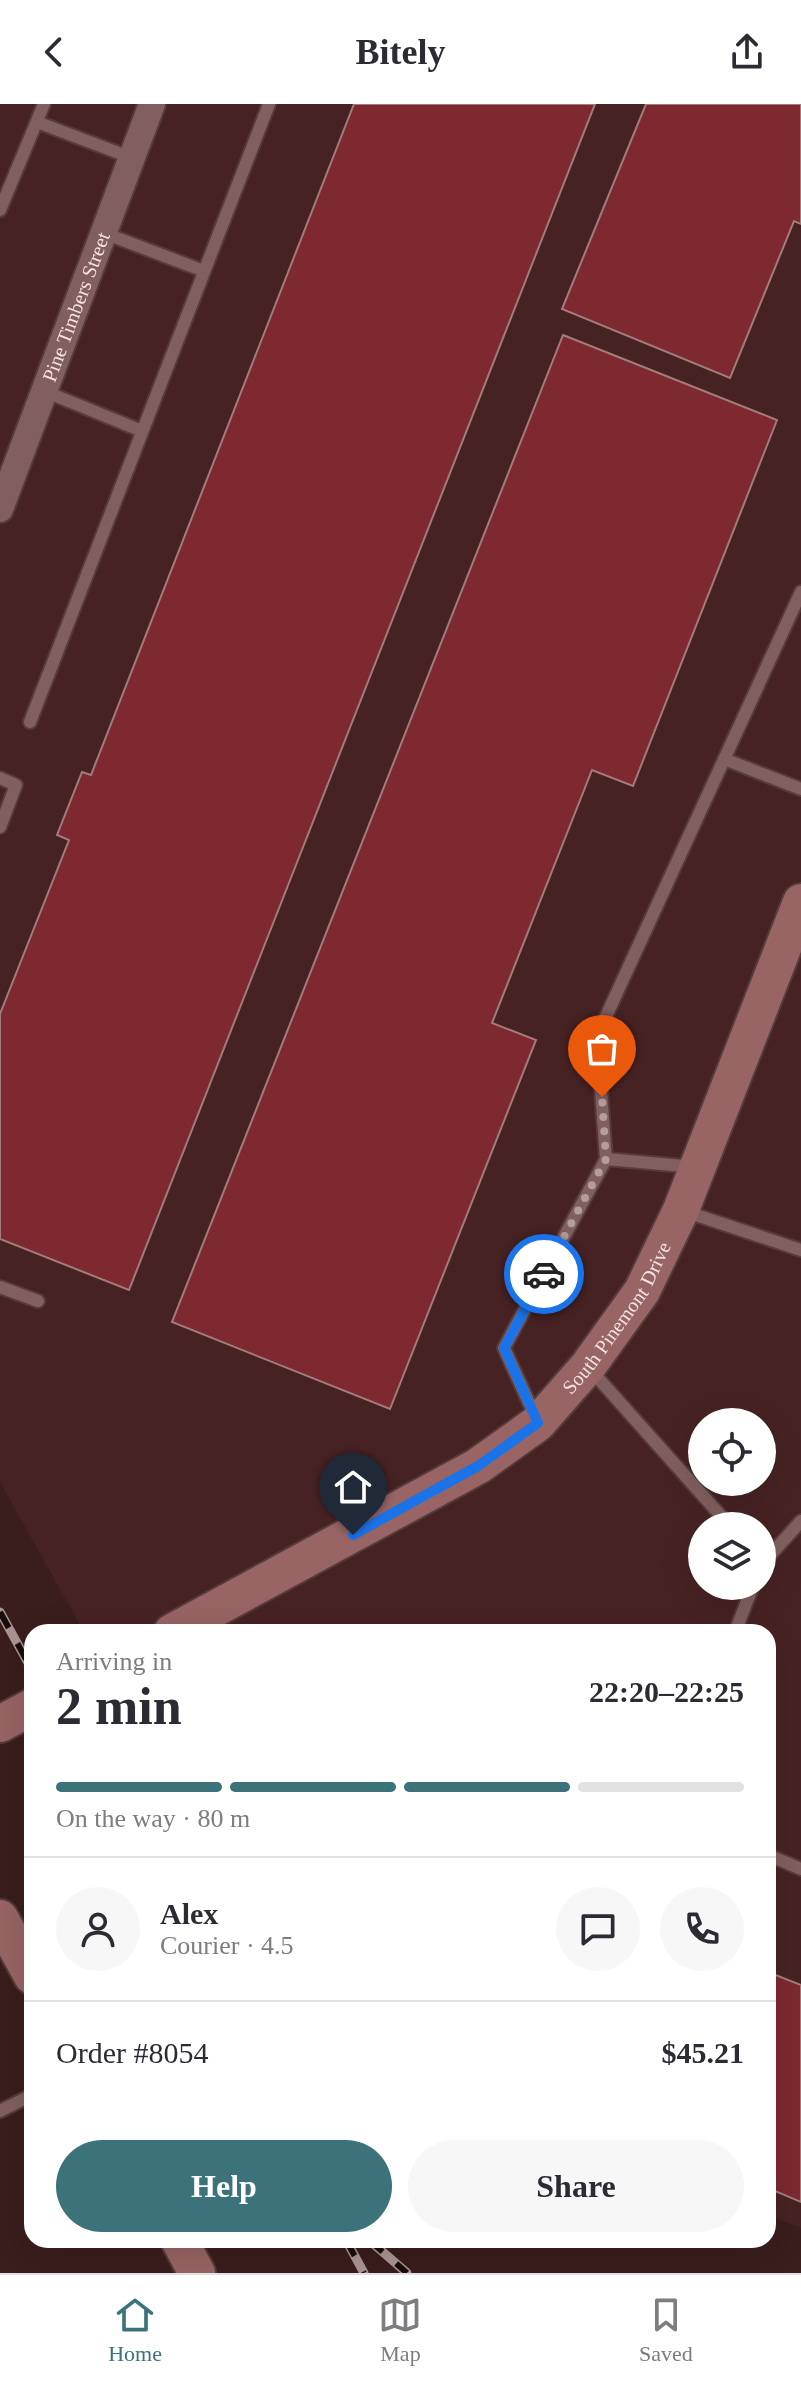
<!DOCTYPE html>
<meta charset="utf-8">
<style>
body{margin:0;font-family:"Times New Roman",serif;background:#f7f7f7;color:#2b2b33;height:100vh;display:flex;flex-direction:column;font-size:30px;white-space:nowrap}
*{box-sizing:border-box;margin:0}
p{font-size:26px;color:#7c7c81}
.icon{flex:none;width:44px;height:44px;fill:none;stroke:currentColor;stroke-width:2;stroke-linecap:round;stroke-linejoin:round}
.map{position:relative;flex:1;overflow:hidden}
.panel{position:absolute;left:24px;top:1520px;width:752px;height:624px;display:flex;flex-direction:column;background:#fff;border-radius:24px;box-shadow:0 8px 32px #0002}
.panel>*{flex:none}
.tools{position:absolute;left:688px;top:1304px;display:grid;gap:16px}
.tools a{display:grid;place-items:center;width:88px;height:88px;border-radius:50%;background:#fff;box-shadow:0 8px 32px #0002;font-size:40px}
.pin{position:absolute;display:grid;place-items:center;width:68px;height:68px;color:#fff;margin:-82px -34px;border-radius:50% 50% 50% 0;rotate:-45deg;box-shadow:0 0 8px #0007}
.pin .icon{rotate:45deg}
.courier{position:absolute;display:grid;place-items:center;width:80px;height:80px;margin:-40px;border:6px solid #1a73e8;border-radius:50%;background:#fff;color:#222;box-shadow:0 2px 10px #0007}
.overview em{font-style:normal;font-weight:700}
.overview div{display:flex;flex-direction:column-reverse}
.overview{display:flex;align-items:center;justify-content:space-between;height:136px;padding:0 32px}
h1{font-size:52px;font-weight:700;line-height:60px}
.bar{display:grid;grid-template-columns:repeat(4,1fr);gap:12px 8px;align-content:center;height:96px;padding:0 32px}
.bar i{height:10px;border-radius:6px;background:#e1e1e2}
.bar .on{background:#3c737b}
.bar p{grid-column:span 4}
.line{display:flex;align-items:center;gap:20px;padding:0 32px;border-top:2px solid #e1e1e2}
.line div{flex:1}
.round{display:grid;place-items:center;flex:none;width:84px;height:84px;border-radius:42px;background:#f7f7f7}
.cta{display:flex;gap:16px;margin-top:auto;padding:16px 32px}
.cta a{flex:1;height:92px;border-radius:48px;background:#3c737b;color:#fff;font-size:32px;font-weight:700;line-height:92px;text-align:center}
.cta a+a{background:#f7f7f7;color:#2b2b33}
header{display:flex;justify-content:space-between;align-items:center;height:104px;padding:0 32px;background:#fff;font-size:36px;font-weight:700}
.menu{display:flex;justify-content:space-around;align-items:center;height:112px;border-top:2px solid #e1e1e2;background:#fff;font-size:22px;color:#7c7c81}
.menu a{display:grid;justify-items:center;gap:4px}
.menu .on{color:#3c737b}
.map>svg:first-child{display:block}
.built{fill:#472223;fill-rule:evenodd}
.building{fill:#7d292f;stroke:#a17c7b;stroke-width:2}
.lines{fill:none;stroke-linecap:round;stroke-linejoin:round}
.lane-casing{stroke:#543b3c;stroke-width:16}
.street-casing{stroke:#543b3c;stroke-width:30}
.secondary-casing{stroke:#543b3c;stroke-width:40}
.lane{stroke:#825f5f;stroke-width:12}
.street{stroke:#825f5f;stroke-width:26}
.secondary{stroke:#986464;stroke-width:36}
.rail-casing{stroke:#ab9393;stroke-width:9}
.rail{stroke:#190c0c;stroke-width:6;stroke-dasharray:18;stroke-linecap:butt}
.done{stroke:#b59d9d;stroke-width:8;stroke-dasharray:0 14.4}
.route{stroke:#1a73e8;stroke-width:10}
.labels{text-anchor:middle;stroke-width:6;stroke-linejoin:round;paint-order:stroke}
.street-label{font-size:20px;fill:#f7e2e2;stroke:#190c0c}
</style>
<header><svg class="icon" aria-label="back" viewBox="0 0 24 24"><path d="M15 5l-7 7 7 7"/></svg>Bitely<svg class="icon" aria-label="share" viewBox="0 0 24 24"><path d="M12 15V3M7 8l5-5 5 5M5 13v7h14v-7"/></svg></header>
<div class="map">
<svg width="801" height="2169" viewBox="0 0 801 2169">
<rect width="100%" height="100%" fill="#3a1d1d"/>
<path class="built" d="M 0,0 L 801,0 L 801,2124 L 768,2111 L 768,1528 L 84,1528 L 0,1378 ZM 702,1318 L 762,1318 L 762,1378 L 702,1378 ZM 702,1422 L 762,1422 L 762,1482 L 702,1482 Z"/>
<path class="building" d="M 354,0 L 595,0 L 129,1186 L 0,1135 L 0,910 L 69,736 L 57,731 L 82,668 L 91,671 Z
M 646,0 L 801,0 L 801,120 L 794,117 L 730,274 L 562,205 Z
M 563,231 L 777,316 L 633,682 L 592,666 L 492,919 L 536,936 L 390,1305 L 172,1218 Z
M 768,1868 L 801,1881 L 801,2098 L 768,2084 Z"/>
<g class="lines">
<defs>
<path id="lane" d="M 37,18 L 132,54
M 0,106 L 44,0
M 104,129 L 204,167
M 44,287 L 142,327
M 30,618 L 269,0
M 724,655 L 801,685
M 0,674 L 16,681 L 0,723
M 695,1063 L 606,1055 L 597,932 L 801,488
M 684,1107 L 801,1146
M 0,1183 L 38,1197
M 590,1265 L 730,1422
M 535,1312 L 504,1244 L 606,1055
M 763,1459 L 801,1417
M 735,1528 L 753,1482
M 768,1751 L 801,1765
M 0,2007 L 32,1991"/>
<g id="street">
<path id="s1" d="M 0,405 L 152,0"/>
</g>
<g id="secondary">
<path id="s2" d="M 172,1528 L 478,1362 L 538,1319 L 588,1262 L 642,1187 L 681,1106 L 801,798"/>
<path d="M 0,1620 L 32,1603"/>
<path d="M 0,1814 L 32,1872"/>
<path d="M 179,2136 L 197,2169"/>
</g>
</defs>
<use href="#lane" class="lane-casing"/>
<use href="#street" class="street-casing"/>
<use href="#secondary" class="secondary-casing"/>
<use href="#lane" class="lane"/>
<use href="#street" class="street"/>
<use href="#secondary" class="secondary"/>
<defs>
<path id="rail" d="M 0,1508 L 32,1566
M 346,2136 L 364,2169
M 369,2136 L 407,2169"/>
</defs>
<use href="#rail" class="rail-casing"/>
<use href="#rail" class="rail"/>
</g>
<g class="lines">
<path class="done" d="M 544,1170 L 606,1055 L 602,993"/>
<path class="route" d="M 353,1431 L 478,1362 L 538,1319 L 504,1244 L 544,1170"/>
</g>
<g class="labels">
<g class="street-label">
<text dy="7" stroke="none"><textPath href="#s1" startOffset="216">Pine Timbers Street</textPath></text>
<text dy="7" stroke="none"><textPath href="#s2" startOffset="554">South Pinemont Drive</textPath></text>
</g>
</g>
</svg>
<div class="tools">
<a><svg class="icon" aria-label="locate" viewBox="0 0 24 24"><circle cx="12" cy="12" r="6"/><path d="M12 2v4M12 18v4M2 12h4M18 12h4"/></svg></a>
<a><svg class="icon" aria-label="layers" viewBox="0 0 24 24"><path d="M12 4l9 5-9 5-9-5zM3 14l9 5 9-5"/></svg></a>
</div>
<div class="pin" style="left:602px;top:993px;background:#ea580c"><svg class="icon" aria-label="bag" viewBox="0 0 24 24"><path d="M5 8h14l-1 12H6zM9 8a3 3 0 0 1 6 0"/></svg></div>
<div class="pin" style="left:353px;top:1431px;background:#1f2937"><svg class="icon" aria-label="home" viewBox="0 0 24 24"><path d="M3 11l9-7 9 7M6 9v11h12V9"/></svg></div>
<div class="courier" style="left:544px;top:1170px"><svg class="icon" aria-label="car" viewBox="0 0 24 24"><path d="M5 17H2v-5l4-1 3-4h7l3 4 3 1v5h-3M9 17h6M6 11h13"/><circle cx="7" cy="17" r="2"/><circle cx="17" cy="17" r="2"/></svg></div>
<section class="panel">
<div class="overview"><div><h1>2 min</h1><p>Arriving in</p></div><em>22:20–22:25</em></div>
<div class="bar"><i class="on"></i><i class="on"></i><i class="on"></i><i></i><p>On the way · 80 m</p></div>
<div class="line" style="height:144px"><a class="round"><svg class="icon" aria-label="person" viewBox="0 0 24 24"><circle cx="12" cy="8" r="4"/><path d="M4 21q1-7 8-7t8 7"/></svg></a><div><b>Alex</b><p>Courier · 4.5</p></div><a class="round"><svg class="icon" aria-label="chat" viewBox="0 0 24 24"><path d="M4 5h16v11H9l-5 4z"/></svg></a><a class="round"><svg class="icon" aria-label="phone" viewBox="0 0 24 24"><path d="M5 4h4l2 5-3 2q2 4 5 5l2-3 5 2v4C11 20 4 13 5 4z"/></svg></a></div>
<div class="line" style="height:104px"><div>Order #8054</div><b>$45.21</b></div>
<div class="cta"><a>Help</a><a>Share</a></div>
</section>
</div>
<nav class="menu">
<a class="on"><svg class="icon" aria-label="home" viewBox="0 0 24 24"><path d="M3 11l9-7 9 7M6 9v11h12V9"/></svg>Home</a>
<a><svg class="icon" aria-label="map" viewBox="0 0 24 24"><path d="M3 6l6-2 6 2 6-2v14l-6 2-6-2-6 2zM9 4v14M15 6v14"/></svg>Map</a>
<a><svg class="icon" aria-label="saved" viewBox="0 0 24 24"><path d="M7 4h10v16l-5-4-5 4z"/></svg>Saved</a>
</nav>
